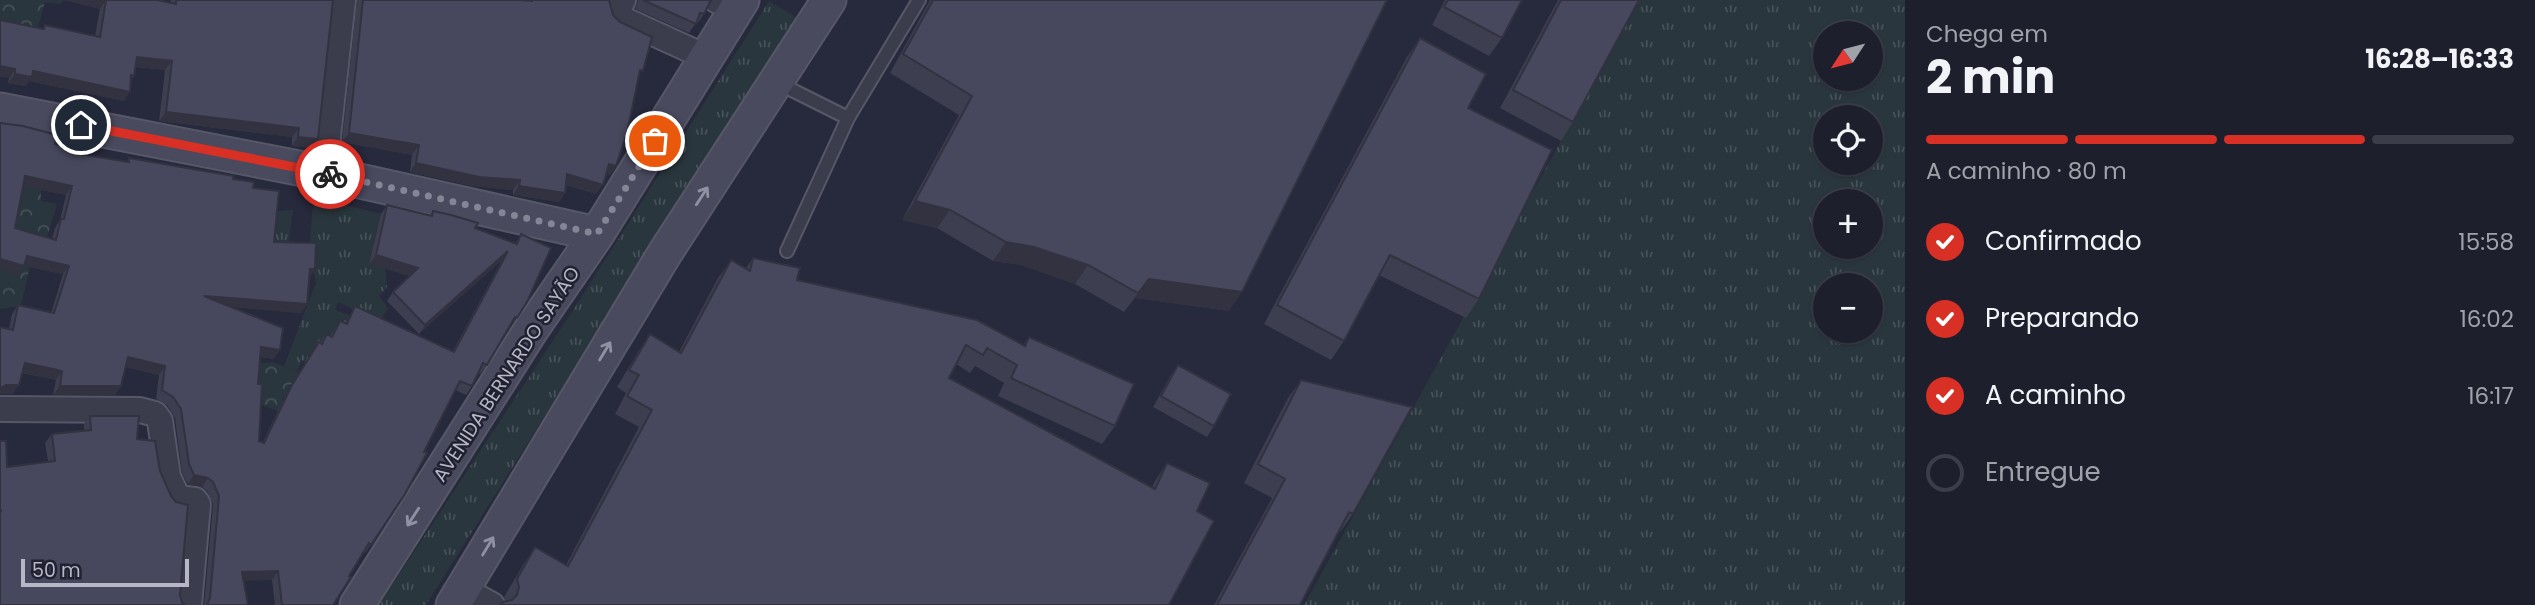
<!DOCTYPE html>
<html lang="pt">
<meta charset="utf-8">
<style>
body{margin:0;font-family:Poppins,sans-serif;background:#2a2c39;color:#f1f3f6;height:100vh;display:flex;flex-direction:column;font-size:26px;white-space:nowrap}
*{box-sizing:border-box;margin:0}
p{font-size:23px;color:#a0a2aa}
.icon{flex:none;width:38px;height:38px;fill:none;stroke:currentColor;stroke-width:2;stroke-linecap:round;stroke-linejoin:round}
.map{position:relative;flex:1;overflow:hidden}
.drawer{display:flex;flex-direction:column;background:#1d1f2d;width:630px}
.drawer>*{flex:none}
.needle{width:46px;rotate:234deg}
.fabs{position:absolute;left:1813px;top:21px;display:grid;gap:14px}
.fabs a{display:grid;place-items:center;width:70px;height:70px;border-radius:50%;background:#1d1f2d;box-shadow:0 2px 5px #0004,0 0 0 2px #3b3d49;font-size:35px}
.scale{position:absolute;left:21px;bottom:18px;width:168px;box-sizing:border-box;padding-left:7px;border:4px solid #b7b7c7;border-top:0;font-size:19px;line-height:24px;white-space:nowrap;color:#b7b7c7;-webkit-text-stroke:5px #202131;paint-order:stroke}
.pin{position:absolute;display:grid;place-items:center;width:60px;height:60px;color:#fff;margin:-30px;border:4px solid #fff;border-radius:50%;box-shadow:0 2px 7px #0007}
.courier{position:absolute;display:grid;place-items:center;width:70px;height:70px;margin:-35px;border:5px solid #d93025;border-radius:50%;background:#fff;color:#222;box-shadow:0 2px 9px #0007}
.head em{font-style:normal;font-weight:700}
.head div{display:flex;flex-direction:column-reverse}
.head{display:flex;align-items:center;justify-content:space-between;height:119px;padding:0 21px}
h1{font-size:46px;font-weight:700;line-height:52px}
.bar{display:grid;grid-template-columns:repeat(4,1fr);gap:10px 7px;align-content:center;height:84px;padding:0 21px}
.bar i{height:9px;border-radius:5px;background:#3b3d49}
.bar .active{background:#d93025}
.bar p{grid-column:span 4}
ol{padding:0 21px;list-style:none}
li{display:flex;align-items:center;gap:21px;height:77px}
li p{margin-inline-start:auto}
li .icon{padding:7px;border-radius:50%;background:#d93025;color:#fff;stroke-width:4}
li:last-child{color:#a0a2aa}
li i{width:38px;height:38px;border:4px solid #3b3d49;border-radius:50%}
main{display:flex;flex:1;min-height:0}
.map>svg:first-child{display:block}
.grass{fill:url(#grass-tufts);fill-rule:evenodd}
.forest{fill:url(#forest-crowns)}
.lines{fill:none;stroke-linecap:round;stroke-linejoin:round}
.lane-casing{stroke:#565767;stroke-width:16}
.street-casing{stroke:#565767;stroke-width:28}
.secondary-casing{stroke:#565767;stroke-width:37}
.lane{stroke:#3b3c4c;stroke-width:12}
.street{stroke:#3b3c4c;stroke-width:24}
.secondary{stroke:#494a5e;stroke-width:33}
.wall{fill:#3d3e50;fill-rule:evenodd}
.shaded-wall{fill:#323241}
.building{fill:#47485d;stroke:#323241;stroke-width:2;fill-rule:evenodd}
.oneway{stroke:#9091a2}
.done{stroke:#858596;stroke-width:7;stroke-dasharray:0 12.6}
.route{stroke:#d93025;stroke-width:9}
.labels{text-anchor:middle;stroke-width:5;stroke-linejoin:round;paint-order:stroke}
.street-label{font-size:19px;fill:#b7b7c7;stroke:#202131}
</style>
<main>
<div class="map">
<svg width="1905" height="605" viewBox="0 0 1905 605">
<defs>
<pattern id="grass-tufts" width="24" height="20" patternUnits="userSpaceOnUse" patternTransform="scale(1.75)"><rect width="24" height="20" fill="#2a363e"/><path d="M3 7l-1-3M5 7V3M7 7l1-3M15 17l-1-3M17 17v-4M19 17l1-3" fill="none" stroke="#475158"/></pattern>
<pattern id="forest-crowns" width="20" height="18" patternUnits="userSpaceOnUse" patternTransform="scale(1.75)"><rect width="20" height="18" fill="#2a363e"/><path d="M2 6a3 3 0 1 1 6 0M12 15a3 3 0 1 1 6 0" fill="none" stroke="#475158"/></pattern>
</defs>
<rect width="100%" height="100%" fill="#27293c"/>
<path class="grass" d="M 1639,0 L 1905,0 L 1905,605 L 1304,605 ZM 1825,33 L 1871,33 L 1871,79 L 1825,79 ZM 1825,117 L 1871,117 L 1871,163 L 1825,163 ZM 1825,201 L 1871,201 L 1871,247 L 1825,247 ZM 1825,285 L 1871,285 L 1871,331 L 1825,331 Z
M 769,1 L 802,21 L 605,320 L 426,605 L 379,605 L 577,304 Z
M 314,197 L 381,214 L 369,264 L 385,268 L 387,287 L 379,296 L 388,308 L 380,322 L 338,302 L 335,310 L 349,315 L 340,333 L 307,363 L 302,360 L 297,371 L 284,366 L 316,283 L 309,249 Z
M 293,210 L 284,278 L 273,263 L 278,211 Z"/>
<path class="forest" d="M 0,0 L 64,0 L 60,4 L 45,2 L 35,37 L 0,36 Z
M 24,162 L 49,166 L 41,192 L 41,201 L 57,204 L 40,261 L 31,261 L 21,306 L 0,309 L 0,255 Z
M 271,362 L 300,372 L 282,399 L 286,414 L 259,404 L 257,364 Z"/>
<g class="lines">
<defs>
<path id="lane" d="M 776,82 L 848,118
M 787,251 L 848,118 L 919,0"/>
<path id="street" d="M 623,0 L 617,11 L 620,18 L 708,58
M 716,0 L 736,10
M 324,173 L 343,0
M 0,409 L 140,410 L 155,414 L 160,421 L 168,477 L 178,498 L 195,500 L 198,504 L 189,605
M 463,589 L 492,605"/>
<path id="secondary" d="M 0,110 L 324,173 L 597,234
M 357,605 L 531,330 L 597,234 L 742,0
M 453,605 L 665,253 L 829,0"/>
</defs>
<use href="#lane" class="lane-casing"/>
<use href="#street" class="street-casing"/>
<use href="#secondary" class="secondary-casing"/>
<use href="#lane" class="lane"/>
<use href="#street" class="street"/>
<use href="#secondary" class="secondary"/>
</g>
<path class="wall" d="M 64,0 L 157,0 L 170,2 L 171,0 L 333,0 L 312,148 L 292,146 L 292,137 L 159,121 L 165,70 L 135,67 L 134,76 L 131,79 L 124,101 L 29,81 L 25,86 L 8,83 L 9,78 L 45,25 L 95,36 L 100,9 Z
M 357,0 L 609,0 L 613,15 L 638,78 L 616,166 L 610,175 L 606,174 L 596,194 L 566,185 L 565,193 L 559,202 L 513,195 L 513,190 L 473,186 L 410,172 L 412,155 L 342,142 Z
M 638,0 L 711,0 L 704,14 L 697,24 L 696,23 L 689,33 L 635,9 Z
M 930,0 L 1387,0 L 1229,311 L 1135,298 L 1124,312 L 1075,284 L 1021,265 L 993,261 L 937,228 L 902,220 L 959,115 L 890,73 Z
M 1445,0 L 1522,0 L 1502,38 L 1489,56 L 1432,25 Z
M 1558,0 L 1639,0 L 1573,122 L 1561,141 L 1500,108 Z
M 1420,38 L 1468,108 L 1479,299 L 1466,318 L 1379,275 L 1344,341 L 1331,360 L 1264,324 L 1407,57 Z
M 0,123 L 55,144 L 74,153 L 127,162 L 129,158 L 233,179 L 253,188 L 274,242 L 315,269 L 309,278 L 307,304 L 301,313 L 233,307 L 274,359 L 261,357 L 258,384 L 259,441 L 263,442 L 286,394 L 313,351 L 327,334 L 330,336 L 340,321 L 345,323 L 355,306 L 453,351 L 502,260 L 419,334 L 387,301 L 393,292 L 410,276 L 369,264 L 381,214 L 387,205 L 430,216 L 433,211 L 515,244 L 521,234 L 528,300 L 510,326 L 509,326 L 487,365 L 480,374 L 479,373 L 472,386 L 466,395 L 455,390 L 424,452 L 405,494 L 365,553 L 363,552 L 333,605 L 275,605 L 272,580 L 244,580 L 248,605 L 204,605 L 213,504 L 207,491 L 202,487 L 188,484 L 182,473 L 175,418 L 167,405 L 156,399 L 159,375 L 126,367 L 121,386 L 115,395 L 53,395 L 56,380 L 22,373 L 13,394 L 9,329 L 12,314 L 18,305 L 51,313 L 63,274 L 24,266 L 18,275 ZM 23,186 L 66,195 L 60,220 L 55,228 L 52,239 L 15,228 Z
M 753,258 L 797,280 L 1023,345 L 1029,337 L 1115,426 L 1102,444 L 998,396 L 1004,383 L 975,366 L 970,373 L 956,364 L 949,378 L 1152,487 L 1155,481 L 1167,463 L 1210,483 L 506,601 L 504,597 L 523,565 L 535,547 L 566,565 L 639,427 L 615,414 L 626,393 L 617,387 L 638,352 L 650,334 L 679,352 L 718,278 L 731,260 L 746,268 Z
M 1178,365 L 1214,426 L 1207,437 L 1153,407 L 1171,375 Z
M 1301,380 L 1353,514 L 1340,532 L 1339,532 L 1300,605 L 1214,605 L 1272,498 L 1244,483 L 1288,398 Z
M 90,416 L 137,439 L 160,471 L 182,603 L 0,605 L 0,441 L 7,467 L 48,461 L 45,443 L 52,434 L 84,430 L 84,424 Z"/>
<path class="shaded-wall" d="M 64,0 L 106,0 L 100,9 Z
M 137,57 L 172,61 L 165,70 L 130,66 Z
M 0,66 L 15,69 L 9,78 L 0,77 Z
M 33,71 L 130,92 L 124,101 L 29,81 L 25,86 L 8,83 L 15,74 Z
M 166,112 L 299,128 L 292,137 L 159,121 Z
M 349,133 L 419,145 L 412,155 L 342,142 Z
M 298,137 L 318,139 L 312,148 L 292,146 Z
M 416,163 L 520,180 L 513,190 L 473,186 L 410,172 Z
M 609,164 L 616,166 L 610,175 L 603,173 Z
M 567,174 L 603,185 L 596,194 L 561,183 Z
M 25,176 L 72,186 L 66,195 L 18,185 Z
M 519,186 L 565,193 L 559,202 L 513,195 Z
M 915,201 L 950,210 L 937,228 L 902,220 Z
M 1006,242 L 1034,247 L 1088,265 L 1075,284 L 1021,265 L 993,261 Z
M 508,251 L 502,260 L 419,334 L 425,325 Z
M 376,255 L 418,268 L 412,277 L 369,264 Z
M 27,256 L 69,266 L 63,274 L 24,266 L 18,275 L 0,270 L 0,259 Z
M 310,269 L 315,269 L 309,278 Z
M 1149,279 L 1242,292 L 1229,311 L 1135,298 L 1124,312 Z
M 204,296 L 307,304 L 301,313 L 198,304 Z
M 261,347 L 280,350 L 274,359 L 255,356 Z
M 128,357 L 165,366 L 159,375 L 122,366 Z
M 25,363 L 62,371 L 56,380 L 19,372 Z
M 6,385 L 19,385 L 13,394 L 0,394 L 0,388 Z
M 60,386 L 121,386 L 115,395 L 53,395 Z
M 194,475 L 208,478 L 202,487 L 188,484 Z
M 278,571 L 272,580 L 236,581 L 242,572 Z"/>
<path class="building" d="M 106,0 L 157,0 L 176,4 L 176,0 L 333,0 L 318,139 L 298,137 L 299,128 L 166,112 L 172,61 L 137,57 L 134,76 L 131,75 L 130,92 L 33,71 L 32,77 L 15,74 L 15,69 L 0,66 L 0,20 L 44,29 L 45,25 L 100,37 Z
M 363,0 L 521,0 L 532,1 L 532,0 L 609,0 L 613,15 L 620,22 L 652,37 L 643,71 L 640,70 L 627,133 L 616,166 L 609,164 L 603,185 L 567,174 L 565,193 L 519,186 L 520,180 L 479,177 L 416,163 L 419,145 L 349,133 Z
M 643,0 L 711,0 L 704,14 L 700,13 L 696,24 Z
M 933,0 L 1387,0 L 1242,292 L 1149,279 L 1138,293 L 1088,265 L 1034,247 L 1006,242 L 950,210 L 915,201 L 972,96 L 903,54 Z
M 1448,0 L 1522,0 L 1502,38 L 1444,7 Z
M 1561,0 L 1639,0 L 1573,122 L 1513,90 Z
M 1420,38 L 1486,74 L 1468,108 L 1552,150 L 1479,299 L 1390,255 L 1344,341 L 1277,305 Z
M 0,123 L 23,126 L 57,135 L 55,144 L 76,149 L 74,153 L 129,162 L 129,158 L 234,176 L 233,179 L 254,182 L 253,188 L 279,191 L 274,242 L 316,243 L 315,269 L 310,269 L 307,304 L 204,296 L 283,328 L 280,350 L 261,347 L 258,384 L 262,384 L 259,441 L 264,443 L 292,385 L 319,342 L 322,344 L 327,334 L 332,337 L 340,321 L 347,324 L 355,306 L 454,352 L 508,251 L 425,325 L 393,292 L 418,268 L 376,255 L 387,205 L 432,216 L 433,211 L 451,215 L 478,223 L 475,228 L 517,244 L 521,234 L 551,248 L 528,300 L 517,318 L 515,317 L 487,365 L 483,363 L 472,386 L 460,381 L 424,452 L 427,453 L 405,494 L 371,545 L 369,543 L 349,576 L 351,577 L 333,605 L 282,605 L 278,571 L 242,572 L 248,605 L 207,605 L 210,598 L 219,496 L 213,482 L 208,478 L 194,475 L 189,464 L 181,409 L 173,397 L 162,390 L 165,366 L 128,357 L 121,386 L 60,386 L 62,371 L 25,363 L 19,385 L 6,385 L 0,388 L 0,327 L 13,330 L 18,305 L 54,313 L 69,266 L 27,256 L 24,266 L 0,259 ZM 25,176 L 72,186 L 64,219 L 61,219 L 56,240 L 15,228 Z
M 753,258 L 800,268 L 797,280 L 977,320 L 1025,346 L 1029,337 L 1134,384 L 1115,426 L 1011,378 L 1017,365 L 987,348 L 983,355 L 966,345 L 949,378 L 1155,489 L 1167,463 L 1210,483 L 1197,511 L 1214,521 L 1169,605 L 501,605 L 503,602 L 512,600 L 517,595 L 519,587 L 517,579 L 535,547 L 568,566 L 652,410 L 627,396 L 639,375 L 629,370 L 650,334 L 681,353 L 731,260 L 750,271 Z
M 1178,365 L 1231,394 L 1214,426 L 1161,396 Z
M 1301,380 L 1412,407 L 1353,514 L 1349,512 L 1300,605 L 1217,605 L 1285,479 L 1258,464 Z
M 90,416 L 139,416 L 137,439 L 155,441 L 160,471 L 171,496 L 176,502 L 188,505 L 180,595 L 182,603 L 185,605 L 0,605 L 0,514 L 1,510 L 0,510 L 0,441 L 6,441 L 7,467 L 55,461 L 52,434 L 91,430 Z"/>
<defs><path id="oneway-shaft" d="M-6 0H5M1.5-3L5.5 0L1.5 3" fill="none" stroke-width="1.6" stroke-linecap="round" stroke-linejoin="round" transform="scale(1.75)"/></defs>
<g class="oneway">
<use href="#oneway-shaft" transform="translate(702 196) rotate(-57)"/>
<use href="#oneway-shaft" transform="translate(605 351) rotate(-59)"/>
<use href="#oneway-shaft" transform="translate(413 517) rotate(123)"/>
<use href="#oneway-shaft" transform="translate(488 546) rotate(-59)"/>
</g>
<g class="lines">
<path class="done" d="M 330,174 L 597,234 L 655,141"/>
<path class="route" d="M 81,125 L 330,174"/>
</g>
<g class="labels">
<g class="street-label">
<text transform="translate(506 374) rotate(-57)" y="7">AVENIDA BERNARDO SAYÃO</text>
</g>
</g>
</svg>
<div class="fabs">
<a><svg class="needle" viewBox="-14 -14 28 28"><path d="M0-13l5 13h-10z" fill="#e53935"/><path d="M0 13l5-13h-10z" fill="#a0a2aa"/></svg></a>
<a><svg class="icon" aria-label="locate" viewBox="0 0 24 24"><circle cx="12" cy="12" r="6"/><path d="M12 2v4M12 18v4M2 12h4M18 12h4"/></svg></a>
<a>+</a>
<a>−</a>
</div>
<div class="scale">50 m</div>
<div class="pin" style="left:655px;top:141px;background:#ea580c"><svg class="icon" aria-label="bag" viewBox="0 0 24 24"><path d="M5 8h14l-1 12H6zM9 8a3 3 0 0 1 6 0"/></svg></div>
<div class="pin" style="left:81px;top:125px;background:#1f2937"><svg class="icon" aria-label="home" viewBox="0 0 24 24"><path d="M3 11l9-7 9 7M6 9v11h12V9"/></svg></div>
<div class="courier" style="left:330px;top:174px"><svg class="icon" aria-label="bike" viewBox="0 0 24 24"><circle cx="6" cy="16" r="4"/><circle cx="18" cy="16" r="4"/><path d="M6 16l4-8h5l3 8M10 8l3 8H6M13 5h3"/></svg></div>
</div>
<section class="drawer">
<div class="head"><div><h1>2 min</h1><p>Chega em</p></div><em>16:28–16:33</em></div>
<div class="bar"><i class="active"></i><i class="active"></i><i class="active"></i><i></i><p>A caminho · 80 m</p></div>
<ol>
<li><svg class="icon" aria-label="check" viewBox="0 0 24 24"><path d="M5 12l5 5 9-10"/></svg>Confirmado<p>15:58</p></li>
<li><svg class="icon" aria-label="check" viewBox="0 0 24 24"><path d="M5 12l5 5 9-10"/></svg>Preparando<p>16:02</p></li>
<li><svg class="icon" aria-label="check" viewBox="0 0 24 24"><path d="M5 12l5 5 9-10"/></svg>A caminho<p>16:17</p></li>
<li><i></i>Entregue</li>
</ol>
</section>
</main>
